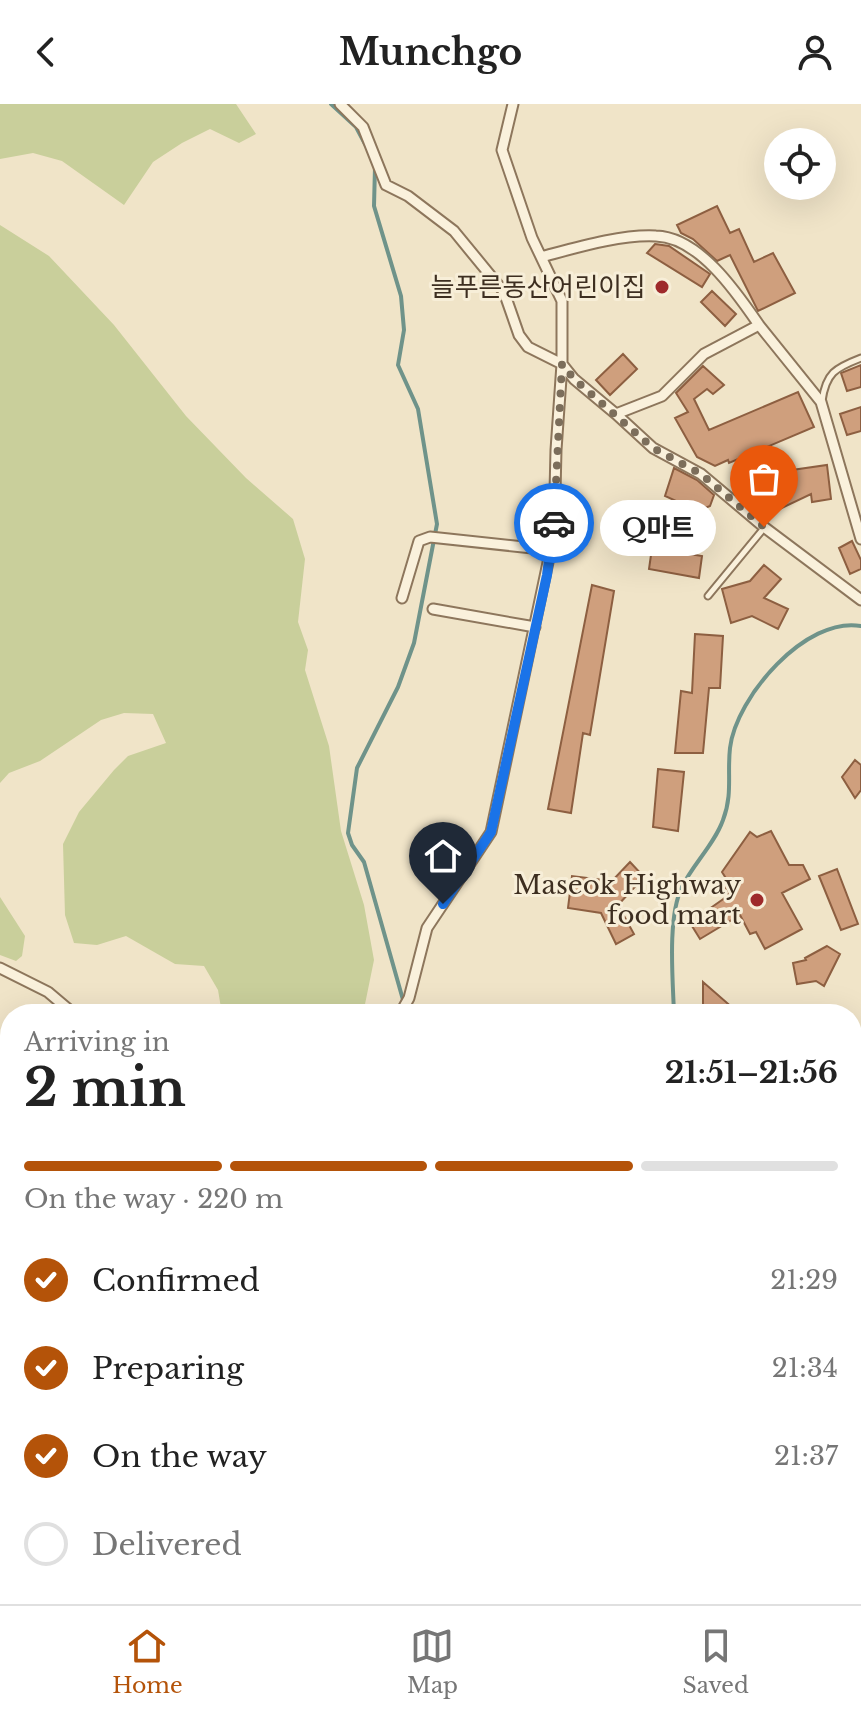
<!DOCTYPE html>
<meta charset="utf-8">
<style>
body{margin:0;font-family:"Libre Baskerville","Noto Sans KR",serif;background:#f2f2f2;color:#222;height:100vh;display:flex;flex-direction:column;font-size:30px;white-space:nowrap}
*{box-sizing:border-box;margin:0}
p{font-size:26px;color:#767676}
.icon{flex:none;width:44px;height:44px;fill:none;stroke:currentColor;stroke-width:2;stroke-linecap:round;stroke-linejoin:round}
.map{position:relative;flex:1;overflow:hidden}
.sheet{position:absolute;left:0px;top:900px;width:862px;height:600px;display:flex;flex-direction:column;background:#fff;border-radius:32px 32px 0 0;box-shadow:0 8px 32px #0002}
.sheet>*{flex:none}
.buttons{position:absolute;left:764px;top:24px;display:grid;gap:16px}
.buttons a{display:grid;place-items:center;width:72px;height:72px;border-radius:50%;background:#fff;box-shadow:0 8px 32px #0002;font-size:40px}
.pin{position:absolute;display:grid;place-items:center;width:68px;height:68px;color:#fff;margin:-82px -34px;border-radius:50% 50% 50% 0;rotate:-45deg;box-shadow:0 0 8px #0007}
.pin .icon{rotate:45deg}
.courier{position:absolute;display:grid;place-items:center;width:80px;height:80px;margin:-40px;border:6px solid #1a73e8;border-radius:50%;background:#fff;color:#222;box-shadow:0 2px 10px #0007}
.bubble{position:absolute;height:56px;border-radius:28px;background:#fff;box-shadow:0 8px 32px #0002;font-size:26px;font-weight:700;line-height:56px;text-align:center}
.head em{font-style:normal;font-weight:700}
.head div{display:flex;flex-direction:column-reverse}
.head{display:flex;align-items:center;justify-content:space-between;height:136px;padding:0 24px}
h1{font-size:52px;font-weight:700;line-height:60px}
.bar{display:grid;grid-template-columns:repeat(4,1fr);gap:12px 8px;align-content:center;height:96px;padding:0 24px}
.bar i{height:10px;border-radius:6px;background:#e0e0e0}
.bar .on{background:#b45309}
.bar p{grid-column:span 4}
ol{padding:0 24px;list-style:none}
li{display:flex;align-items:center;gap:24px;height:88px}
li p{margin-inline-start:auto}
li .icon{padding:8px;border-radius:50%;background:#b45309;color:#fff;stroke-width:4}
li:last-child{color:#767676}
li i{width:44px;height:44px;border:4px solid #e0e0e0;border-radius:50%}
header{display:flex;justify-content:space-between;align-items:center;height:104px;padding:0 24px;background:#fff;font-size:36px;font-weight:700}
.tabs{display:flex;justify-content:space-around;align-items:center;height:112px;border-top:2px solid #e0e0e0;background:#fff;font-size:22px;color:#767676}
.tabs a{display:grid;justify-items:center;gap:4px}
.tabs .on{color:#b45309}
.map>svg:first-child{display:block}
.green{fill:#c9cf9b}
.lines{fill:none;stroke-linecap:round;stroke-linejoin:round}
.stream{stroke:#6f938a;stroke-width:4}
.building{fill:#cf9f7d;stroke:#8d5f41;stroke-width:2}
.lane-casing{stroke:#8d765c;stroke-width:9}
.street-casing{stroke:#8d765c;stroke-width:13}
.secondary-casing{stroke:#6f573f;stroke-width:18}
.lane{stroke:#faf1dc;stroke-width:5}
.street{stroke:#faf1dc;stroke-width:9}
.secondary{stroke:#faf1dc;stroke-width:14}
.done{stroke:#7c6e5b;stroke-width:8;stroke-dasharray:0 14.4}
.route{stroke:#1a73e8;stroke-width:10}
.poi-dot{fill:#9e2a2b;stroke:#f7eed8;stroke-width:3}
.labels{text-anchor:middle;stroke-width:6;stroke-linejoin:round;paint-order:stroke}
.poi-label{font-size:26px;fill:#3d2e20;stroke:#f7eed8;text-anchor:end}
</style>
<header><svg class="icon" aria-label="back" viewBox="0 0 24 24"><path d="M15 5l-7 7 7 7"/></svg>Munchgo<svg class="icon" aria-label="person" viewBox="0 0 24 24"><circle cx="12" cy="8" r="4"/><path d="M4 21q1-7 8-7t8 7"/></svg></header>
<div class="map">
<svg width="861" height="1500" viewBox="0 0 861 1500">
<rect width="100%" height="100%" fill="#f0e4c8"/>
<path class="green" d="M 0,0 L 236,0 L 256,30 L 239,39 L 210,25 L 182,39 L 153,58 L 124,101 L 62,57 L 33,49 L 0,55 Z
M 0,121 L 49,152 L 114,221 L 186,312 L 246,374 L 293,415 L 305,455 L 298,518 L 308,546 L 305,566 L 329,642 L 341,727 L 364,801 L 374,856 L 363,910 L 222,910 L 218,886 L 204,862 L 175,860 L 126,832 L 97,841 L 74,839 L 65,811 L 63,740 L 79,708 L 114,666 L 128,652 L 166,639 L 153,610 L 124,609 L 101,616 L 40,657 L 9,669 L 0,679 Z
M 0,793 L 25,832 L 22,852 L 16,857 L 0,851 Z"/>
<g class="lines">
<path class="stream" d="M 331,0 L 356,23 L 365,40
M 375,63 L 374,102 L 401,192 L 404,226 L 398,261 L 418,305 L 437,420 L 414,539 L 398,583 L 357,664 L 348,729 L 352,741 L 364,758 L 407,910
M 674,910 C 673,877 667,813 682,783 C 693,760 714,741 723,716 C 733,690 727,670 730,644 C 736,593 806,512 861,522
M 216,1500 L 219,1490"/>
</g>
<path class="building" d="M 717,102 L 730,129 L 739,125 L 754,158 L 773,149 L 795,189 L 758,207 L 730,151 L 717,157 L 693,135 L 681,129 L 677,121 Z
M 655,140 L 669,142 L 710,170 L 702,183 L 647,149 Z
M 712,187 L 736,210 L 725,222 L 701,198 Z
M 623,250 L 637,265 L 610,291 L 596,276 Z
M 861,261 L 861,283 L 847,287 L 841,269 Z
M 703,262 L 724,281 L 713,290 L 707,285 L 694,295 L 709,326 L 798,288 L 814,323 L 729,359 L 728,356 L 715,362 L 697,353 L 675,314 L 688,308 L 676,289 Z
M 861,303 L 861,327 L 847,331 L 840,310 Z
M 827,361 L 831,395 L 812,398 L 811,390 L 765,412 L 753,385 L 792,366 Z
M 674,364 L 697,376 L 714,391 L 710,402 L 698,407 L 665,392 Z
M 852,437 L 861,456 L 861,465 L 850,470 L 839,444 Z
M 652,444 L 702,452 L 699,474 L 649,465 Z
M 764,461 L 781,475 L 764,494 L 788,505 L 778,525 L 752,512 L 731,519 L 722,485 L 750,477 Z
M 592,481 L 614,487 L 590,631 L 583,629 L 571,709 L 548,705 Z
M 695,530 L 723,532 L 720,584 L 709,584 L 703,649 L 675,649 L 681,587 L 692,589 Z
M 855,656 L 861,661 L 861,686 L 855,694 L 842,673 Z
M 658,665 L 684,668 L 678,727 L 653,723 Z
M 771,727 L 789,761 L 803,761 L 810,775 L 782,789 L 802,825 L 765,845 L 756,828 L 750,830 L 740,811 L 700,835 L 692,822 L 704,814 L 702,810 L 729,791 L 722,779 L 727,776 L 722,768 L 750,728 L 757,733 Z
M 630,758 L 644,773 L 618,801 L 634,830 L 616,840 L 601,809 L 568,804 L 572,772 L 612,777 Z
M 837,765 L 858,820 L 841,826 L 819,772 Z
M 827,842 L 840,850 L 824,882 L 816,877 L 797,880 L 793,859 L 806,856 L 805,854 Z
M 703,878 L 734,905 L 729,910 L 703,910 Z"/>
<g class="lines">
<defs>
<path id="lane" d="M 822,297 C 826,269 835,264 861,254
M 708,492 L 764,424
M 0,956 L 10,962
M 0,1018 L 10,999
M 852,1043 L 861,1044
M 0,1071 L 2,1094
M 562,1490 L 569,1500
M 760,1490 L 772,1500"/>
<path id="street" d="M 340,0 L 363,23 L 386,81 L 408,92 L 454,127 L 504,188 L 519,231 L 528,243 L 562,260 L 562,197 L 532,134 L 502,46 L 513,0
M 541,153 C 575,144 621,130 656,132 C 699,133 737,189 759,221
M 616,310 L 653,344 L 701,370 L 764,423 L 861,496
M 402,494 L 419,437 L 430,433 L 551,446
M 433,505 L 535,523
M 0,864 L 48,888 L 74,910
M 400,910 L 409,894 L 427,824 L 491,728 L 554,430 L 556,346 L 562,260 L 574,275 L 616,310 L 662,292 L 704,250 L 759,221 L 821,298 L 861,435
M 2,1094 L 10,1169
M 852,1161 L 861,1164
M 0,1243 L 10,1242
M 532,1490 L 538,1500
M 245,1500 L 248,1490
M 328,1500 L 331,1490"/>
<path id="secondary" d="M 852,976 L 861,962
M 0,1327 L 10,1325
M 374,1500 L 377,1490"/>
</defs>
<use href="#lane" class="lane-casing"/>
<use href="#street" class="street-casing"/>
<use href="#secondary" class="secondary-casing"/>
<use href="#lane" class="lane"/>
<use href="#street" class="street"/>
<use href="#secondary" class="secondary"/>
</g>
<g class="lines">
<path class="done" d="M 554,419 L 562,260 L 574,275 L 653,344 L 701,370 L 764,423"/>
<path class="route" d="M 443,800 L 491,728 L 547,471 L 554,419"/>
</g>
<g class="poi-dot">
<circle cx="662" cy="183" r="8"/>
<circle cx="757" cy="796" r="8"/>
</g>
<g class="labels">
<g class="poi-label">
<text x="646" y="192">늘푸른동산어린이집</text>
<text x="741" y="790">Maseok Highway<tspan x="741" dy="30">food mart</tspan></text>
</g>
</g>
</svg>
<div class="buttons">
<a><svg class="icon" aria-label="locate" viewBox="0 0 24 24"><circle cx="12" cy="12" r="6"/><path d="M12 2v4M12 18v4M2 12h4M18 12h4"/></svg></a>
</div>
<div class="pin" style="left:764px;top:423px;background:#ea580c"><svg class="icon" aria-label="bag" viewBox="0 0 24 24"><path d="M5 8h14l-1 12H6zM9 8a3 3 0 0 1 6 0"/></svg></div>
<div class="pin" style="left:443px;top:800px;background:#1f2937"><svg class="icon" aria-label="home" viewBox="0 0 24 24"><path d="M3 11l9-7 9 7M6 9v11h12V9"/></svg></div>
<div class="courier" style="left:554px;top:419px"><svg class="icon" aria-label="car" viewBox="0 0 24 24"><path d="M5 17H2v-5l4-1 3-4h7l3 4 3 1v5h-3M9 17h6M6 11h13"/><circle cx="7" cy="17" r="2"/><circle cx="17" cy="17" r="2"/></svg></div>
<div class="bubble" style="left:600px;top:396px;width:116px">Q마트</div>
<section class="sheet">
<div class="head"><div><h1>2 min</h1><p>Arriving in</p></div><em>21:51–21:56</em></div>
<div class="bar"><i class="on"></i><i class="on"></i><i class="on"></i><i></i><p>On the way · 220 m</p></div>
<ol>
<li><svg class="icon" aria-label="check" viewBox="0 0 24 24"><path d="M5 12l5 5 9-10"/></svg>Confirmed<p>21:29</p></li>
<li><svg class="icon" aria-label="check" viewBox="0 0 24 24"><path d="M5 12l5 5 9-10"/></svg>Preparing<p>21:34</p></li>
<li><svg class="icon" aria-label="check" viewBox="0 0 24 24"><path d="M5 12l5 5 9-10"/></svg>On the way<p>21:37</p></li>
<li><i></i>Delivered</li>
</ol>
</section>
</div>
<nav class="tabs">
<a class="on"><svg class="icon" aria-label="home" viewBox="0 0 24 24"><path d="M3 11l9-7 9 7M6 9v11h12V9"/></svg>Home</a>
<a><svg class="icon" aria-label="map" viewBox="0 0 24 24"><path d="M3 6l6-2 6 2 6-2v14l-6 2-6-2-6 2zM9 4v14M15 6v14"/></svg>Map</a>
<a><svg class="icon" aria-label="saved" viewBox="0 0 24 24"><path d="M7 4h10v16l-5-4-5 4z"/></svg>Saved</a>
</nav>
